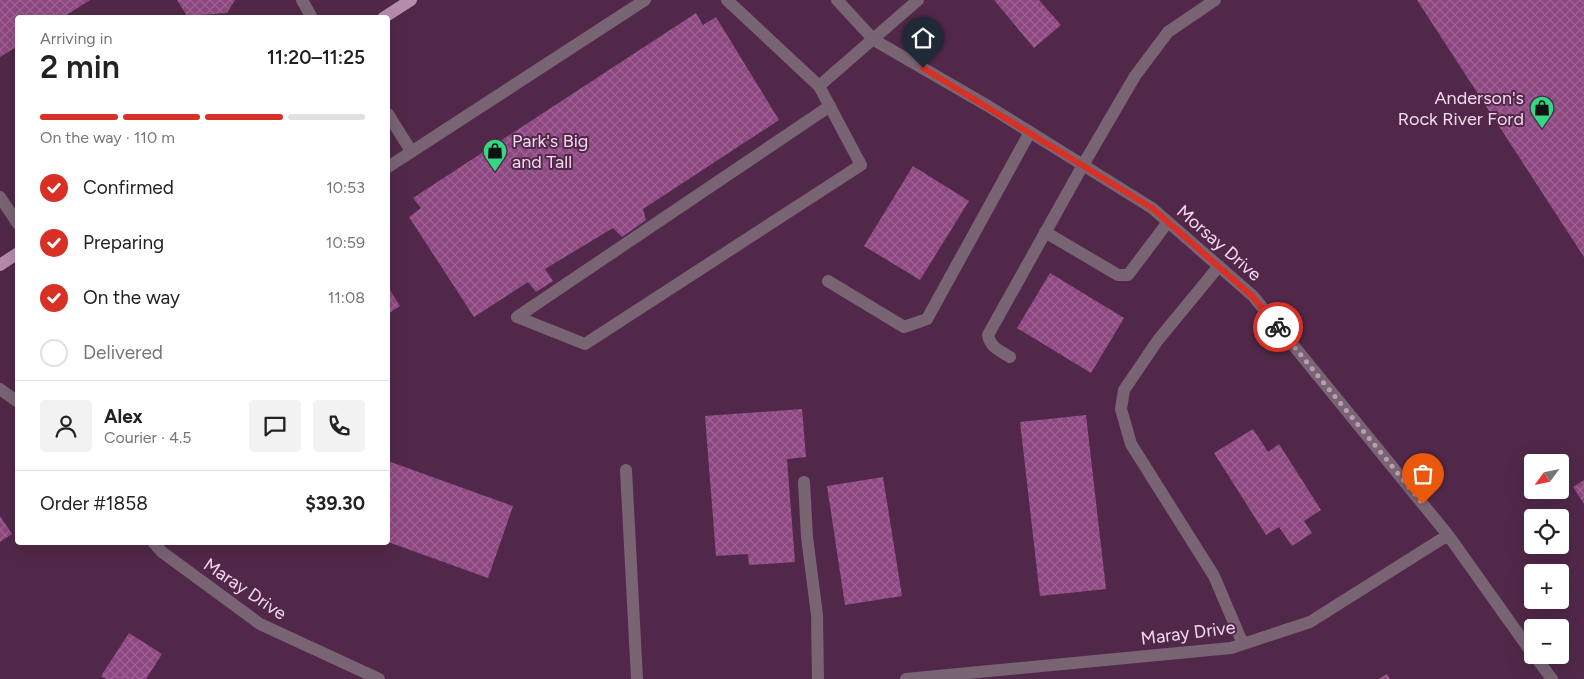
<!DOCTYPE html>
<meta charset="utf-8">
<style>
body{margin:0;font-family:Figtree,sans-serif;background:#f2f2f2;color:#222;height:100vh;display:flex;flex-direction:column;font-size:19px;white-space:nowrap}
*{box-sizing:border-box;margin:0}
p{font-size:16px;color:#767676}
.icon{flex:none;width:28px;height:28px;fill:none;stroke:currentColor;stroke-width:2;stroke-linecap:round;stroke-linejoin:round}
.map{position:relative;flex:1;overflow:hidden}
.drawer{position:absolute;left:15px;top:15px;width:375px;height:530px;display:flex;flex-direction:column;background:#fff;border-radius:5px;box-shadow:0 5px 20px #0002}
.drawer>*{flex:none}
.needle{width:32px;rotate:237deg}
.buttons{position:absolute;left:1524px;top:454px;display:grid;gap:10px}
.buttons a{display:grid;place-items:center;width:45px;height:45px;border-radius:5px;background:#fff;box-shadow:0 5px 20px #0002;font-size:25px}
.pin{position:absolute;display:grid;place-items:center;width:42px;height:42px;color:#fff;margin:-51px -21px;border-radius:50% 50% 50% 0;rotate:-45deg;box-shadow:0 0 5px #0007}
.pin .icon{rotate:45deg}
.courier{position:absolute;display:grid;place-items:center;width:50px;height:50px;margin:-25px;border:4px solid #d93025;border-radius:50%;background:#fff;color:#222;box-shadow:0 1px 6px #0007}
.summary em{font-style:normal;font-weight:600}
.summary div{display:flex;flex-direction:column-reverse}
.summary{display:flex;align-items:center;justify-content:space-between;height:85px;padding:0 25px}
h1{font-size:32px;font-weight:600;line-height:38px}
.bar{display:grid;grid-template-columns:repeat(4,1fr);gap:8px 5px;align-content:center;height:60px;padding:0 25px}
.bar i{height:6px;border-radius:4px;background:#e0e0e0}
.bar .active{background:#d93025}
.bar p{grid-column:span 4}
.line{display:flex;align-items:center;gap:12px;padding:0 25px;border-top:1px solid #e0e0e0}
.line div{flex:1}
.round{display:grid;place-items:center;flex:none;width:52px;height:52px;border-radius:5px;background:#f2f2f2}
ol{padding:0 25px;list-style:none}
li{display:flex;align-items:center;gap:15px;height:55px}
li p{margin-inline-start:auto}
li .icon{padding:5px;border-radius:50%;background:#d93025;color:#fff;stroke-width:4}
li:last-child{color:#767676}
li i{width:28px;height:28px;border:2px solid #e0e0e0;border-radius:50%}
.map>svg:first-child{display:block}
.building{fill:url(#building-cross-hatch)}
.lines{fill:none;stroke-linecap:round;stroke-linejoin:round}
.minor{stroke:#796474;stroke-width:12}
.major{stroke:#b68cac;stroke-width:12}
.done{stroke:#bc9cb4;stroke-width:5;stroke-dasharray:0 9}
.route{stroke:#d93025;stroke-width:6}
.labels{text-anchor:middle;stroke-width:4;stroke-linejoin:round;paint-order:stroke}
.poi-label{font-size:18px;fill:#f5daee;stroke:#512849;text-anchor:end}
.street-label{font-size:18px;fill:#f5daee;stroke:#512849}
</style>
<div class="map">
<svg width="1584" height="679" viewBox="0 0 1584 679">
<defs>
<pattern id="building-cross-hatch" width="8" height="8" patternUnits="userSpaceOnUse" patternTransform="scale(1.25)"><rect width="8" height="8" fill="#8e4881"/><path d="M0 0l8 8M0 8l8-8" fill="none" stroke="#9e6293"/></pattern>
</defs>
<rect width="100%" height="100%" fill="#512849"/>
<path class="building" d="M 0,0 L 90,0 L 62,18 L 18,18 L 18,46 L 0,57 Z
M 177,0 L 235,0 L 227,13 L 187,16 Z
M 994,0 L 1039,0 L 1061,25 L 1034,48 Z
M 1417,0 L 1584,0 L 1584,257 Z
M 696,13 L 703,25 L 716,17 L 779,120 L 643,209 L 646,220 L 622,237 L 613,228 L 545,269 L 553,281 L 536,292 L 528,282 L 474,317 L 409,217 L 421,208 L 413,198 Z
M 913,166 L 969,201 L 920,280 L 864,246 Z
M 1050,273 L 1124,318 L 1091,373 L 1017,328 Z
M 388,287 L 400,306 L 388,314 Z
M 802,409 L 806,457 L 787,459 L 795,562 L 749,565 L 748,554 L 716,556 L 705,416 Z
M 1086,415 L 1106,589 L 1040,596 L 1020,422 Z
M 1253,429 L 1268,452 L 1279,444 L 1321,510 L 1304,521 L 1312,533 L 1292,546 L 1279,527 L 1266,535 L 1214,453 Z
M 388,461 L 513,506 L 488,578 L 388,542 Z
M 883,477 L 902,596 L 845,605 L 827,486 Z
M 1584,480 L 1584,504 L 1573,487 Z
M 0,516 L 12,534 L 0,542 Z
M 129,633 L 162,654 L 146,679 L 106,679 L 101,676 Z
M 1387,674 L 1390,679 L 1379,679 Z"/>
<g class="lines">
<path class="minor" d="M 302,0 L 312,18
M 727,0 L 819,86 L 918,0
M 837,0 L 874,40 L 988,106 L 1152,208 L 1253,296 L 1448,535 L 1532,653
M 819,86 L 861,165 L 585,344 L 517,317 L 830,106
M 388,114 L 411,151
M 388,167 L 645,0
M 0,197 L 18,224
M 1045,232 L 1118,275 L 1128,275 L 1168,222
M 1219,266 L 1158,340 L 1124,390 L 1121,409 L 1131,444 L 1214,576 L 1243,644
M 828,281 L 904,327 L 927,319 L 1030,132
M 1010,357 C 1000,351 990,347 988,335 L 1083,165 L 1135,76 L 1168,32 L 1215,0
M 0,389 L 18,402
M 626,470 L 637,679
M 804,482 L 807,537 L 817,615 L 818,679
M 153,542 L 162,552 L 260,624 L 379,679
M 1534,655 L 1552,679
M 906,679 L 1231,648 L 1310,622 L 1448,535"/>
<path class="major" d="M 383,18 L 411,0
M 0,265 L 18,253"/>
</g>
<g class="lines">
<path class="done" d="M 1278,327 L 1423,504"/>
<path class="route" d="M 923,68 L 1152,208 L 1252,296 L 1278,327"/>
</g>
<defs>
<symbol id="shop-pin" viewBox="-11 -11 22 30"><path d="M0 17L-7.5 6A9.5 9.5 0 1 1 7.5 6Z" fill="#32d882" stroke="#512849"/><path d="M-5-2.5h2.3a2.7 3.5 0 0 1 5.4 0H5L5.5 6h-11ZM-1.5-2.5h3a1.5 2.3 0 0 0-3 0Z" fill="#111"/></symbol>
</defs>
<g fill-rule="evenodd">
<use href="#shop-pin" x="1528" y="94" width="28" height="38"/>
<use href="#shop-pin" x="481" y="137" width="28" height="38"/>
</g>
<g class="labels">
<g class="poi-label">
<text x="1524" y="104">Anderson's<tspan x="1524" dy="21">Rock River Ford</tspan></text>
<text x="512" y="147" text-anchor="start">Park's Big<tspan x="512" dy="21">and Tall</tspan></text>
</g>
<g class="street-label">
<text transform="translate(1219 243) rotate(41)" y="6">Morsay Drive</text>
<text transform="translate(245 589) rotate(34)" y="6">Maray Drive</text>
<text transform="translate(1188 633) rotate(-7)" y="6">Maray Drive</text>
</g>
</g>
</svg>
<div class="buttons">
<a><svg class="needle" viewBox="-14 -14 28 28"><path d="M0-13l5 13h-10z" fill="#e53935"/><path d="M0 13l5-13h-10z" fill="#767676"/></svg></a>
<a><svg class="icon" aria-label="locate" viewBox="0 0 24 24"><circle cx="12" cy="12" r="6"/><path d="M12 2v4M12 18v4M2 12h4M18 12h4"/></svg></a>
<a>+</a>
<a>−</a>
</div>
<div class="pin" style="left:1423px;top:504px;background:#ea580c"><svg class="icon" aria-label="bag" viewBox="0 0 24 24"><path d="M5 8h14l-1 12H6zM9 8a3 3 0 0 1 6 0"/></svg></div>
<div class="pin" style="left:923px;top:68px;background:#1f2937"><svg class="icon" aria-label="home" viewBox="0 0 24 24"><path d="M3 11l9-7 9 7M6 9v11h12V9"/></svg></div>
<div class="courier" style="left:1278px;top:327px"><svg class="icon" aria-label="bike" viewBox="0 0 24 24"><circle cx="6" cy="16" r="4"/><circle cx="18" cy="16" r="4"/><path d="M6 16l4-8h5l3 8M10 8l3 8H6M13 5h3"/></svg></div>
<section class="drawer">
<div class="summary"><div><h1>2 min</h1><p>Arriving in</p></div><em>11:20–11:25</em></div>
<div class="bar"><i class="active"></i><i class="active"></i><i class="active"></i><i></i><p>On the way · 110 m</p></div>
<ol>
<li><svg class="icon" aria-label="check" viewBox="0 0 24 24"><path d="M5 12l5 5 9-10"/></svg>Confirmed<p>10:53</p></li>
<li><svg class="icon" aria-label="check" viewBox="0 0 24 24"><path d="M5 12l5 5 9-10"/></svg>Preparing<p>10:59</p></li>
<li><svg class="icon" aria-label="check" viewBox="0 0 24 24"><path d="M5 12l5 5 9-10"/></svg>On the way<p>11:08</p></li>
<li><i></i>Delivered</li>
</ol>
<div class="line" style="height:90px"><a class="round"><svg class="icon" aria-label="person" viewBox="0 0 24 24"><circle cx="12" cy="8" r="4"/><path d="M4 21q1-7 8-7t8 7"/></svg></a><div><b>Alex</b><p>Courier · 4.5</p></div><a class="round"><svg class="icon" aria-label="chat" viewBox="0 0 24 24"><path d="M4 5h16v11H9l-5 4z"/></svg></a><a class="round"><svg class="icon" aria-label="phone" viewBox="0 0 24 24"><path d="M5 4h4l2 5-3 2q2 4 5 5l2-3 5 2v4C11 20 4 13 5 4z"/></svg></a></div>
<div class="line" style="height:65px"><div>Order #1858</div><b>$39.30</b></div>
</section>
</div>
